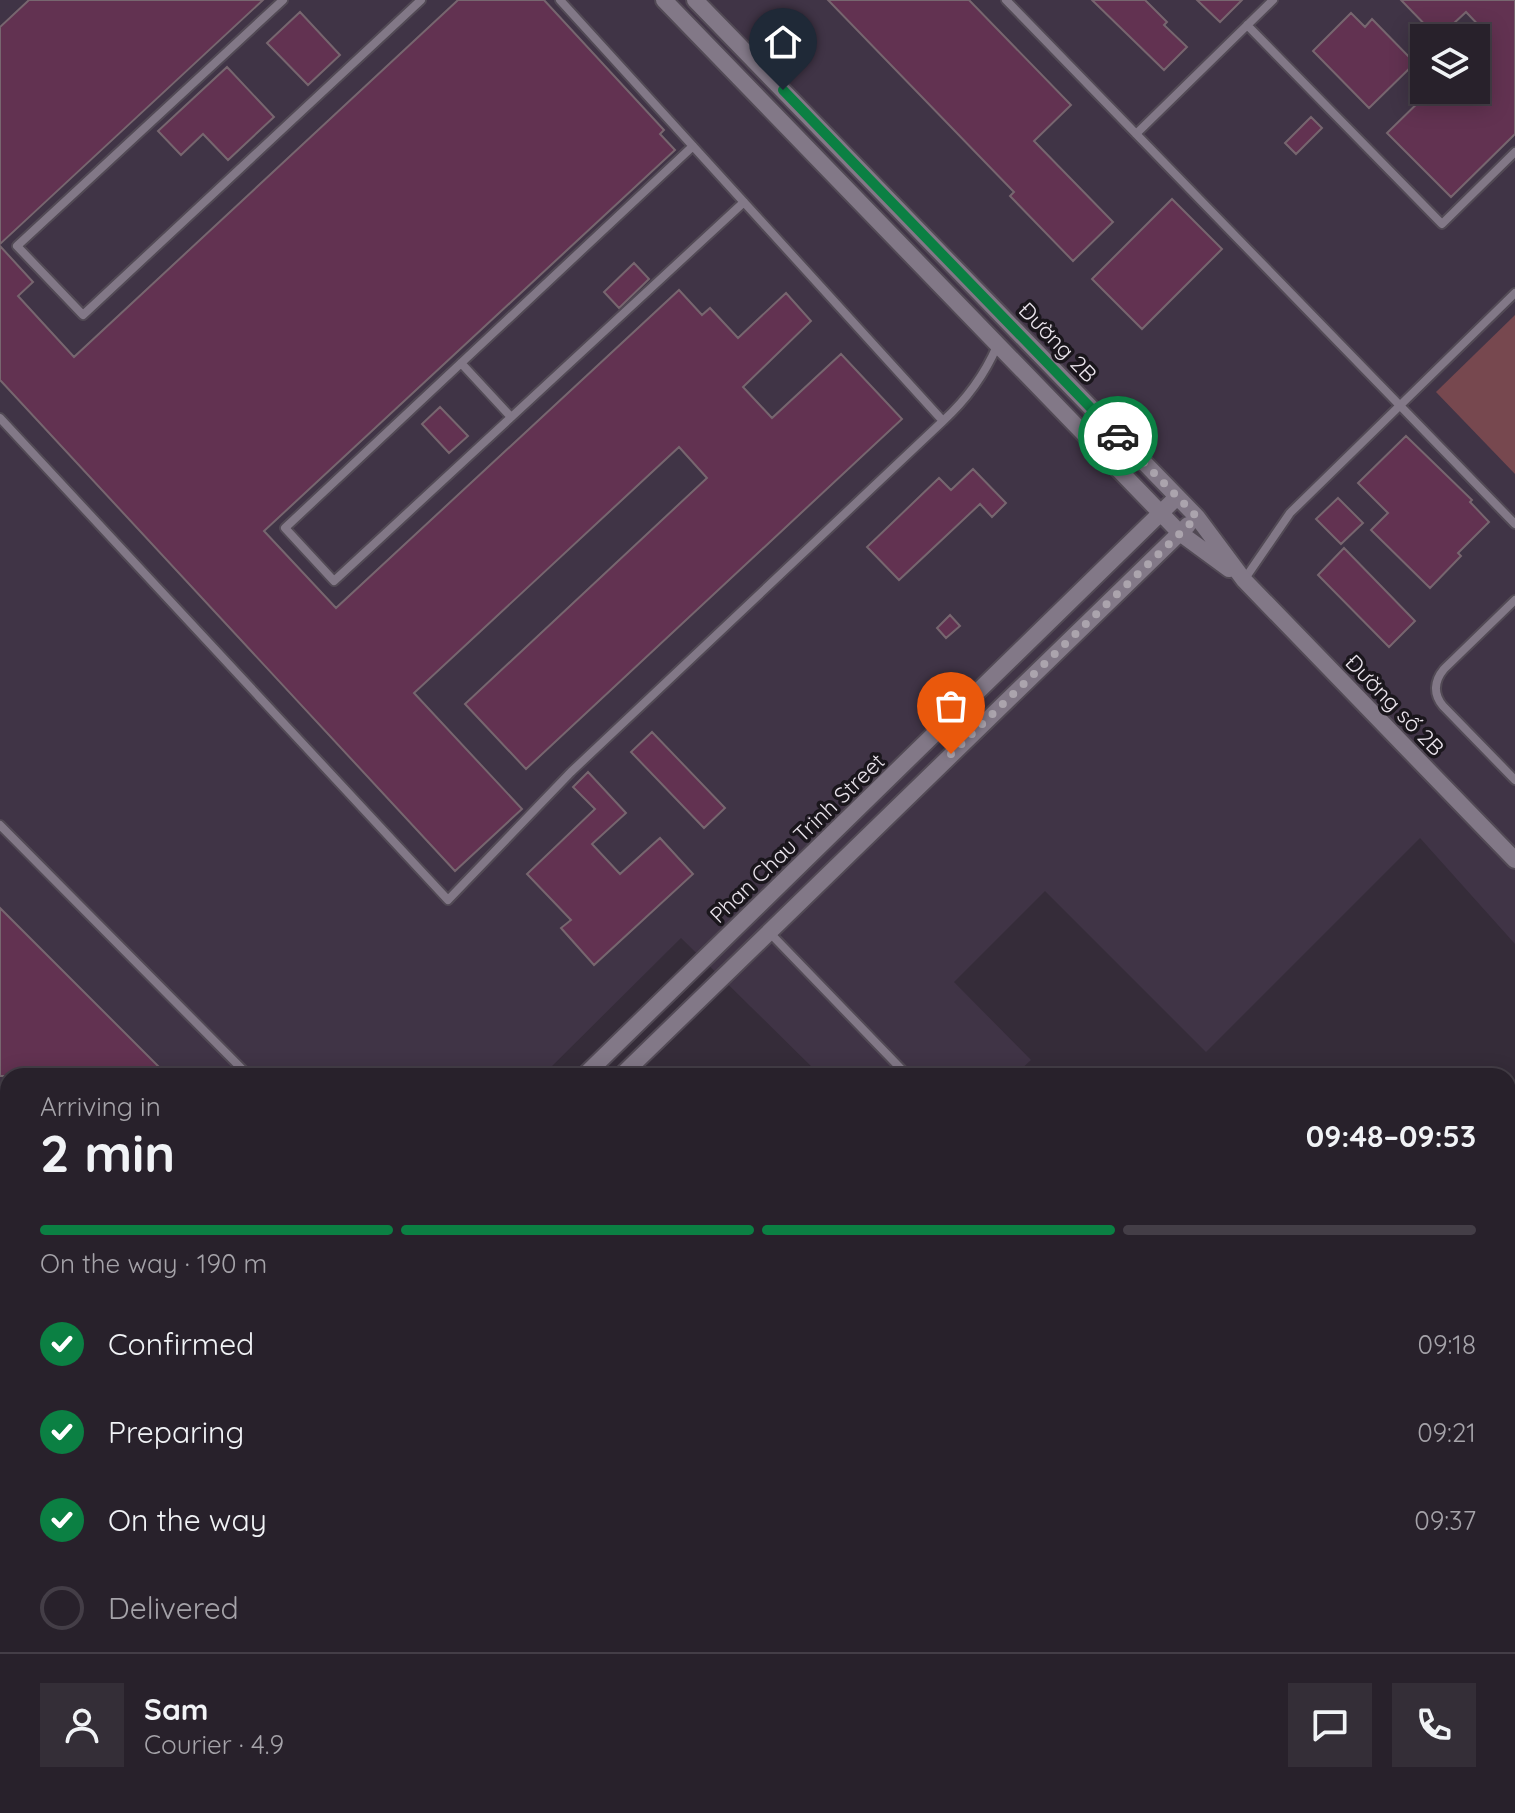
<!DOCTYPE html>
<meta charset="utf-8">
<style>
body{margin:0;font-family:Quicksand,sans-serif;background:#342e37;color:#f1f3f6;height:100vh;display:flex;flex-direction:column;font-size:30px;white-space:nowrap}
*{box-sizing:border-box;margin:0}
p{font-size:26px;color:#a5a3a9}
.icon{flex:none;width:44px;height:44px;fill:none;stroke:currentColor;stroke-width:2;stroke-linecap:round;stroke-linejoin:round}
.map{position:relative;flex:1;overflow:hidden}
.side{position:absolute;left:0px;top:1068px;width:1516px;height:746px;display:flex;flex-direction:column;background:#28212b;border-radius:24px 24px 0 0;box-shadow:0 4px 20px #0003,0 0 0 2px #443e47}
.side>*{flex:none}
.controls{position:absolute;left:1410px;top:24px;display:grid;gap:16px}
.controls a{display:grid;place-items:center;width:80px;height:80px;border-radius:0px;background:#28212b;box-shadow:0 4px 20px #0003,0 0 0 2px #443e47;font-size:40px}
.pin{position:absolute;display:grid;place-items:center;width:68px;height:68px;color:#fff;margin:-82px -34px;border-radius:50% 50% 50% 0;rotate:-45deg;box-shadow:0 0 8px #0007}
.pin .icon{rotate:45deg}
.courier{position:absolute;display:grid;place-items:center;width:80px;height:80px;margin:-40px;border:6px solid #0b8043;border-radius:50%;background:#fff;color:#222;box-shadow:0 2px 10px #0007}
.headline em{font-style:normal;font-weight:700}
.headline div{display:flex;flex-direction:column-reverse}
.headline{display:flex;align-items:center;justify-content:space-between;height:136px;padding:0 40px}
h1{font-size:52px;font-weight:700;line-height:60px}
.bar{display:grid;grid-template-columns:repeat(4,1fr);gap:12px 8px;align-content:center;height:96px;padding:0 40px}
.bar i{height:10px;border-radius:6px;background:#443e47}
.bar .active{background:#0b8043}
.bar p{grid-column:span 4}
.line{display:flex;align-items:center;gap:20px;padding:0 40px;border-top:2px solid #443e47}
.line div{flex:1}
.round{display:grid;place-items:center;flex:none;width:84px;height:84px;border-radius:0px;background:#342e37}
ol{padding:0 40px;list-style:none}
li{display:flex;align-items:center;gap:24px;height:88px}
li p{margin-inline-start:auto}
li .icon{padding:8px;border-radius:50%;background:#0b8043;color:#fff;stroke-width:4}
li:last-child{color:#a5a3a9}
li i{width:44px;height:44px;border:4px solid #443e47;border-radius:50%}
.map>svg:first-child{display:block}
.built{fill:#403446;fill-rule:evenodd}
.green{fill:#77484f}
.water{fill:#021b42}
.building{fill:#623251;stroke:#77666f;stroke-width:2}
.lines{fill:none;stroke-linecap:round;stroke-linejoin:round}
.service-casing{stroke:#524a55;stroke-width:12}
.minor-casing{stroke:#524a55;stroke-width:20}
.service{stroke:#827887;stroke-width:8}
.minor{stroke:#827887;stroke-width:16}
.done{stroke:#aba4ad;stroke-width:8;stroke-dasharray:0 14.4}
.route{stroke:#0b8043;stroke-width:10}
.labels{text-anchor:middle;stroke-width:7;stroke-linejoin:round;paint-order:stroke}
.street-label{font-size:22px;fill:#eae4ec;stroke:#1a161c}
</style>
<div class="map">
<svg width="1515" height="1813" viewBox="0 0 1515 1813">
<rect width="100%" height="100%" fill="#352c39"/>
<path class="built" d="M 0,0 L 1515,0 L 1515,944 L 1420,838 L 1206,1052 L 1045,891 L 954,982 L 1031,1060 L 1014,1076 L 821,1076 L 681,938 L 542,1076 L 8,1076 L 8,1613 L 0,1621 ZM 1424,38 L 1476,38 L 1476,90 L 1424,90 Z"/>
<path class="green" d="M 1515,315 L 1515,474 L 1436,392 Z"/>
<path class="water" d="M 627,1806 L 807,1806 L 785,1813 L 692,1810 L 616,1813 Z"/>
<path class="building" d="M 29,0 L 263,0 L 0,244 L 0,27 Z
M 458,0 L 544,0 L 664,130 L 660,134 L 675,150 L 264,531 L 336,608 L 679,290 L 702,315 L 710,308 L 738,338 L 786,293 L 811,321 L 743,387 L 772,418 L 841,354 L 902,419 L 526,769 L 465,704 L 707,478 L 679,447 L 414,693 L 522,809 L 455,871 L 0,380 L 0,246 L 33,282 L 18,296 L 74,357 Z
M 828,0 L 969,0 L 1071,105 L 1034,141 L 1113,222 L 1073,261 L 1010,196 L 1014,192 Z
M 1092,0 L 1145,0 L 1167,22 L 1164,25 L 1187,47 L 1164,70 Z
M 1197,0 L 1242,0 L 1220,22 Z
M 1401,0 L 1515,0 L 1515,134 L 1451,197 L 1387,133 L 1431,90 L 1476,90 L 1476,45 L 1487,34 L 1466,12 L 1438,38 Z
M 300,12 L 340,55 L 308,85 L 267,43 Z
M 1351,13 L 1365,27 L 1372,19 L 1415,63 L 1369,108 L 1313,51 Z
M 227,67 L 274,117 L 228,160 L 203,134 L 181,155 L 158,131 Z
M 1311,117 L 1322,128 L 1296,154 L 1285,143 Z
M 1172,199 L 1222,249 L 1142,329 L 1092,279 Z
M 634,263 L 649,279 L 619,308 L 604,292 Z
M 440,407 L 468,436 L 449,453 L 422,424 Z
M 1406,436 L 1472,500 L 1470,502 L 1489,522 L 1458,553 L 1461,556 L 1430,588 L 1371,530 L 1388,513 L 1358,483 Z
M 973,469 L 1006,503 L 992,517 L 980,504 L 899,580 L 867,547 L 939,478 L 951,490 Z
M 1338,498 L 1363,523 L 1341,544 L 1316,519 Z
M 1344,548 L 1415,621 L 1389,647 L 1318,575 Z
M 950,615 L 960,626 L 946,638 L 937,628 Z
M 652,732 L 725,808 L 704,828 L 631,752 Z
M 588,772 L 626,813 L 592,844 L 620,874 L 660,838 L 693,874 L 594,965 L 561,928 L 571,920 L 527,874 L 595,809 L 573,787 Z
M 0,908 L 168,1076 L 0,1076 Z"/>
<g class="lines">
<defs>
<path id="service" d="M 283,0 L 17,246 L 83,315 L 421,0
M 1006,0 L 1515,524
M 1247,25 L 1442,224 L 1515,152
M 1136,134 L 1273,0
M 693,146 L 285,528 L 334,581 L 744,202
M 461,363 L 511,417
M 0,418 L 448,900 L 571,772 L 943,421 L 560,0
M 943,421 C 967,399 984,376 997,346
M 1244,580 L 1290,513 L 1515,293
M 1515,600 L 1444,669 C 1434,681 1433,694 1443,706 L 1515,780
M 0,825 L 249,1076
M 768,931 L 908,1076
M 0,1136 L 8,1144
M 0,1335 L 8,1344
M 0,1400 L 8,1409"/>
<path id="minor" d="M 664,0 L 1180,533 L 1229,569
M 695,0 L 1197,517 L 1244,580 L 1515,860
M 584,1076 L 1177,497
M 621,1076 L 1188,525
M 0,1649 L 8,1641
M 0,1689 L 8,1681
M 776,1806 L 781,1813
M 365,1813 L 372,1806"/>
</defs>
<use href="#service" class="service-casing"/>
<use href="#minor" class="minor-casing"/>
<use href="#service" class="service"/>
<use href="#minor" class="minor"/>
</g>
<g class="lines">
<path class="done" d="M 951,754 L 1197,517 L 1118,436"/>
<path class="route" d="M 783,90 L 1118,436"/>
</g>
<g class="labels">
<g class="street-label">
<text transform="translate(1058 342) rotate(46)" y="8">Đường 2B</text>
<text transform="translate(1395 705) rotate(46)" y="8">Đường số 2B</text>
<text transform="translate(797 838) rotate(-44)" y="8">Phan Chau Trinh Street</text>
</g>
</g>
</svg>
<div class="controls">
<a><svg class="icon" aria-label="layers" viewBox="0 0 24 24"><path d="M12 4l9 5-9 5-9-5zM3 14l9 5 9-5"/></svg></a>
</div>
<div class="pin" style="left:951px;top:754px;background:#ea580c"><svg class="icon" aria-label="bag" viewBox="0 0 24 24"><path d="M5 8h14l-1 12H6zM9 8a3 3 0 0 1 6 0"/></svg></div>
<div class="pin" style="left:783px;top:90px;background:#1f2937"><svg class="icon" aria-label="home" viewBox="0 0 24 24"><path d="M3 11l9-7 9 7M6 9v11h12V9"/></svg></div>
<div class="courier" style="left:1118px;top:436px"><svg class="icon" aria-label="car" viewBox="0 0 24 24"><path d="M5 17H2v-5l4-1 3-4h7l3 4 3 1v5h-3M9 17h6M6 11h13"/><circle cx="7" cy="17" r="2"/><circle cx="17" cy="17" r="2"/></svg></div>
<section class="side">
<div class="headline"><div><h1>2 min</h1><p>Arriving in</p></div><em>09:48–09:53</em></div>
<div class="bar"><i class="active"></i><i class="active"></i><i class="active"></i><i></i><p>On the way · 190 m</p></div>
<ol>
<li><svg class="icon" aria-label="check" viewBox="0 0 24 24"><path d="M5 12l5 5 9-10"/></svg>Confirmed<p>09:18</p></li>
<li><svg class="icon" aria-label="check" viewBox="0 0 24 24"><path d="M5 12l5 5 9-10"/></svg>Preparing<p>09:21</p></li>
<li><svg class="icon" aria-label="check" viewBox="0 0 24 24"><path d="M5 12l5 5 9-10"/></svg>On the way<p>09:37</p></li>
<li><i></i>Delivered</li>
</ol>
<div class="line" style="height:144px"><a class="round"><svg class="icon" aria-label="person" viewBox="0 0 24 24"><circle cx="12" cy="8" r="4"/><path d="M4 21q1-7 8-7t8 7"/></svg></a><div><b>Sam</b><p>Courier · 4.9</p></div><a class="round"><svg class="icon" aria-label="chat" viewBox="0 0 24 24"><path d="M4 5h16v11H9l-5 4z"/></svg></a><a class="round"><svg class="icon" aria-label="phone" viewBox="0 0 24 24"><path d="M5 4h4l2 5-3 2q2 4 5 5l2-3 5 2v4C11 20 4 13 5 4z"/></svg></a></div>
</section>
</div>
